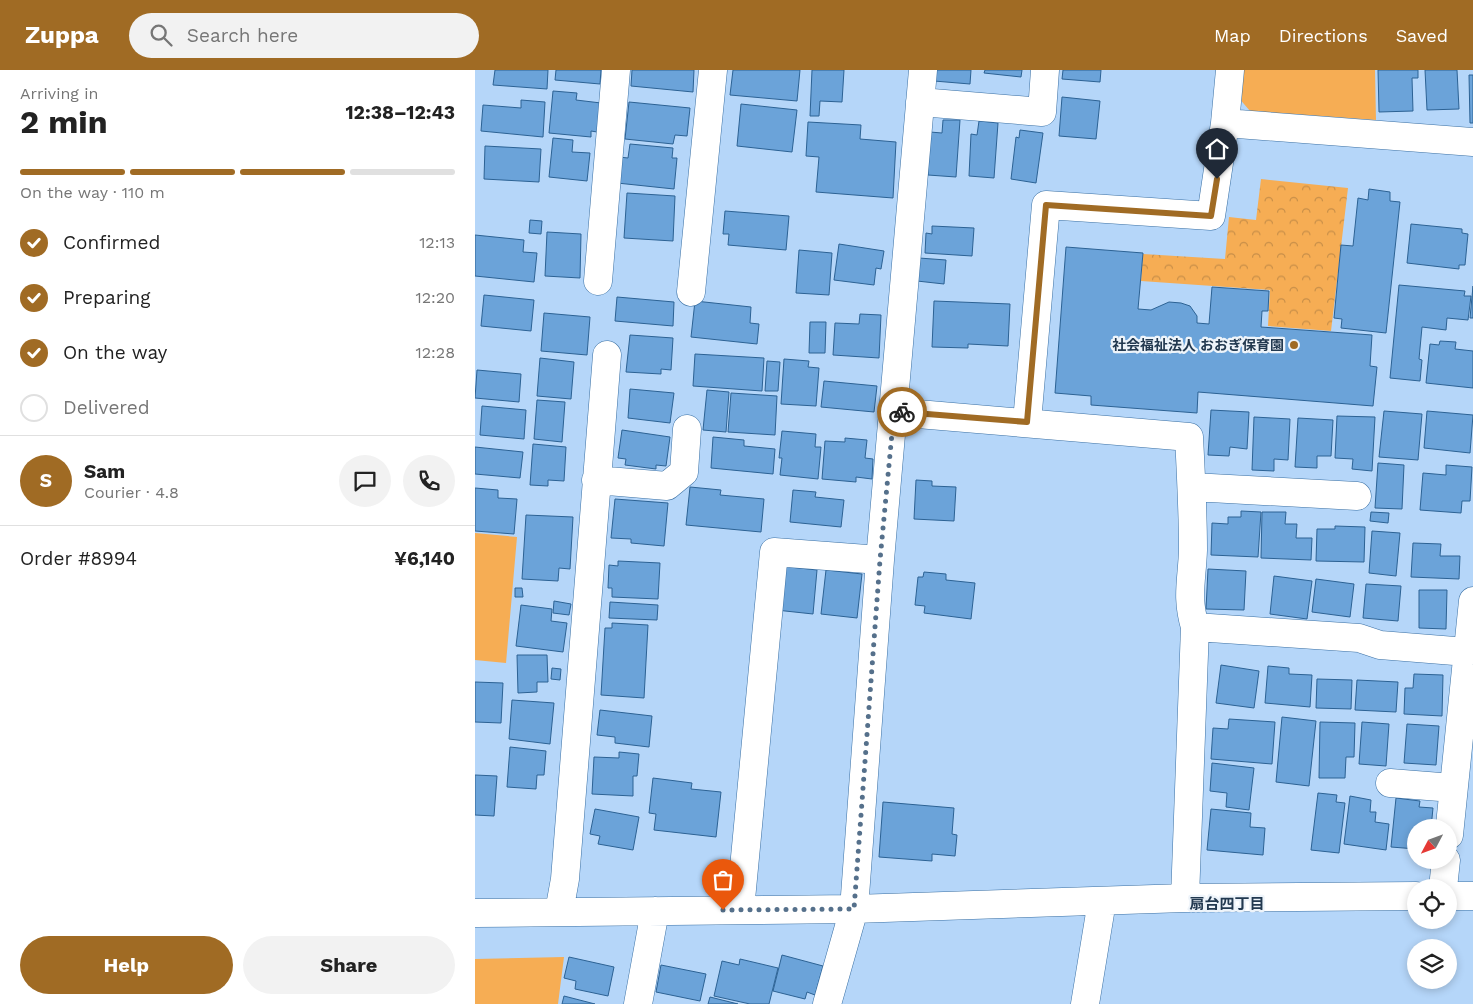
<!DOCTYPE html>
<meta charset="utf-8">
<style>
body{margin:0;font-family:"Work Sans","Noto Sans JP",sans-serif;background:#f2f2f2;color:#222;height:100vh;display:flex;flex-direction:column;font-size:19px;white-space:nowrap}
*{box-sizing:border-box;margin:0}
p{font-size:16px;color:#767676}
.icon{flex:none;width:28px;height:28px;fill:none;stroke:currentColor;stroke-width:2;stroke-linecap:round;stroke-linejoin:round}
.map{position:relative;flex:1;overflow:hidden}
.side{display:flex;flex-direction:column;background:#fff;width:475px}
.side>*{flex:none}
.needle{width:32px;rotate:229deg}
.controls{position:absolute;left:932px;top:749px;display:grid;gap:10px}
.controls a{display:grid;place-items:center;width:50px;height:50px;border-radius:50%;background:#fff;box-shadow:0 2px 8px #0003;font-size:25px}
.pin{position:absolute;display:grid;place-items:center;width:42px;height:42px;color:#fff;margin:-51px -21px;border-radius:50% 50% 50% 0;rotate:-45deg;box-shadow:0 0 5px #0007}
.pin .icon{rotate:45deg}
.courier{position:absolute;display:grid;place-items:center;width:50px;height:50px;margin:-25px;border:4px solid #a06b24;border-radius:50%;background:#fff;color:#222;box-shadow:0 1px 6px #0007}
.overview em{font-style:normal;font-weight:700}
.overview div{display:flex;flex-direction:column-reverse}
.overview{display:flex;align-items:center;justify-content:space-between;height:85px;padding:0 20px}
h1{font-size:32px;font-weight:700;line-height:38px}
.bar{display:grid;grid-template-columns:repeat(4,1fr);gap:8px 5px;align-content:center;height:60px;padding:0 20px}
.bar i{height:6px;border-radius:4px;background:#e0e0e0}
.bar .active{background:#a06b24}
.bar p{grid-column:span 4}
.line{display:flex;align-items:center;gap:12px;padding:0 20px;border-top:1px solid #e0e0e0}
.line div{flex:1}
.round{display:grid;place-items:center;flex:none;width:52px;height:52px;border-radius:26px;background:#f2f2f2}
ol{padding:0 20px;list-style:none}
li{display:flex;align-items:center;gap:15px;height:55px}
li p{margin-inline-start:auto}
li .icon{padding:5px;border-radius:50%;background:#a06b24;color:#fff;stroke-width:4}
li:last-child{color:#767676}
li i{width:28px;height:28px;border:2px solid #e0e0e0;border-radius:50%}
.cta{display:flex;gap:10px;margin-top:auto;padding:10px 20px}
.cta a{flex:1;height:58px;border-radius:30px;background:#a06b24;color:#fff;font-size:20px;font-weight:700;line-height:58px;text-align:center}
.cta a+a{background:#f2f2f2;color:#222}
header{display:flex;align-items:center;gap:30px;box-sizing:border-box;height:70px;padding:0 25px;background:#a06b24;color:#fff}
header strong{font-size:24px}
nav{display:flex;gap:28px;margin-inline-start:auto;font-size:18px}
.search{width:350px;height:45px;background:#f2f2f2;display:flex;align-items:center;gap:12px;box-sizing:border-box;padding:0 18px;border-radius:28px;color:#767676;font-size:19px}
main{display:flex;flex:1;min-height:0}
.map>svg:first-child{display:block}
.green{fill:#f6ad54}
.park{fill:url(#park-crowns)}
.building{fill:#6ba3d9;stroke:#2c6294}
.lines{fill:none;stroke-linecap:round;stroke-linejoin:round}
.minor-casing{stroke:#3a70a4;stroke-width:29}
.minor{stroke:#fff;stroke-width:28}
.done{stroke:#55708b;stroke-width:5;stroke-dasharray:0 9}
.route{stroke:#a06b24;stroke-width:6}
.poi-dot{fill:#a06b24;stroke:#eef4fa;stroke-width:2}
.labels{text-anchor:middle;stroke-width:4.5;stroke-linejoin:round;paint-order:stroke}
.poi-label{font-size:14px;font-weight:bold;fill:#223950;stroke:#eef4fa;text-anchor:end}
.neighbourhood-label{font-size:15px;font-weight:bold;fill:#223950;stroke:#eef4fa}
</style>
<header>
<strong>Zuppa</strong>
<div class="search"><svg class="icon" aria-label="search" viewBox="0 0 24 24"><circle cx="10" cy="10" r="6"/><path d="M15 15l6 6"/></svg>Search here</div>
<nav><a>Map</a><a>Directions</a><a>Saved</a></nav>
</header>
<main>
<section class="side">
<div class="overview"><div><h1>2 min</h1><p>Arriving in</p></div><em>12:38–12:43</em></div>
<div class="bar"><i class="active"></i><i class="active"></i><i class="active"></i><i></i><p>On the way · 110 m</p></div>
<ol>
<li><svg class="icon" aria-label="check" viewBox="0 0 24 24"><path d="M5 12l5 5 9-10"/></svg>Confirmed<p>12:13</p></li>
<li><svg class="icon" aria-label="check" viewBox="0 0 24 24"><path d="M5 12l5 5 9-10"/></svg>Preparing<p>12:20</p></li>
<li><svg class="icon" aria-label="check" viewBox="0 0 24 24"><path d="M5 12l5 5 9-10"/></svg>On the way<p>12:28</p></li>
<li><i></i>Delivered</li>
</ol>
<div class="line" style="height:90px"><b class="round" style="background:#a06b24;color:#fff">S</b><div><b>Sam</b><p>Courier · 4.8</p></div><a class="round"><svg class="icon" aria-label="chat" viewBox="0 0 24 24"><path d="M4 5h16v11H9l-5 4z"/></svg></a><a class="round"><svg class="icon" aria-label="phone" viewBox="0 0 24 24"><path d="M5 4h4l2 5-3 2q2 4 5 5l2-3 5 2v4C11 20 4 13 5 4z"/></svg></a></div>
<div class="line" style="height:65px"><div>Order #8994</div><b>¥6,140</b></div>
<div class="cta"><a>Help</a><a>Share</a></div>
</section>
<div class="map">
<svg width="998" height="934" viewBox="0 0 998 934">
<defs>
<pattern id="park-crowns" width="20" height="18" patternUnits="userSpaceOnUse" patternTransform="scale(1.25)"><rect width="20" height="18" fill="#f6ad54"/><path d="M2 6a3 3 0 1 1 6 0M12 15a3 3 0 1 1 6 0" fill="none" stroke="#c78e48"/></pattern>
</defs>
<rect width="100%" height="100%" fill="#b5d6f9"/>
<path class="green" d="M 766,0 L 900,0 L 901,50 L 775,41 L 763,27 Z
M 0,463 L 42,467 L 31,593 L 0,590 Z
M 89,887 L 83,934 L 0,934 L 0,889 Z"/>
<path class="park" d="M 786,109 L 873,118 L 856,261 L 793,256 L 795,220 L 666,211 L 668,184 L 750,189 L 754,147 L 781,150 Z"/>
<path class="building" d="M 20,0 L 73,0 L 72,19 L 18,15 Z
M 81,0 L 126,0 L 125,14 L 80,10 Z
M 157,0 L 219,0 L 218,22 L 156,16 Z
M 258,0 L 325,0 L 322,31 L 255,25 Z
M 337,0 L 369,0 L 367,32 L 345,31 L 344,46 L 335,46 Z
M 460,0 L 496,0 L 495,14 L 459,11 Z
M 510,0 L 547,0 L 546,7 L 509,3 Z
M 588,0 L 626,0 L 625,12 L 587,9 Z
M 903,0 L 943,0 L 943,8 L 937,8 L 938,41 L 904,42 Z
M 950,0 L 982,0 L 984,39 L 952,40 Z
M 994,5 L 998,5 L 998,53 L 995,53 Z
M 78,21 L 102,23 L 101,30 L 126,33 L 122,62 L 116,61 L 116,67 L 74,63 Z
M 587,27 L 625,31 L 621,69 L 584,66 Z
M 46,30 L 70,32 L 68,67 L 6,61 L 8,35 L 46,38 Z
M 154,32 L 215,38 L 212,66 L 200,65 L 198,74 L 150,69 Z
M 266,34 L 322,40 L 317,82 L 262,76 Z
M 468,50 L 485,50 L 481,107 L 453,105 L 455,62 L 467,63 Z
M 504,51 L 523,53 L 519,108 L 494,106 L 496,64 L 502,65 Z
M 333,52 L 386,55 L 385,69 L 421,72 L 418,128 L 341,122 L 344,87 L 331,86 Z
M 545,60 L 568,63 L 561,113 L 536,109 L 541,67 L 544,68 Z
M 78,68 L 98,70 L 97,82 L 115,83 L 112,111 L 74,107 Z
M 155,74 L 198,78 L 197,88 L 202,88 L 199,119 L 142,113 L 144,87 L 153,88 Z
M 10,76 L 66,79 L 64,112 L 9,109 Z
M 894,119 L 915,122 L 915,131 L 925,132 L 911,263 L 866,258 L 867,249 L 859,248 L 866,175 L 878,176 L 883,128 L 893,130 Z
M 152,123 L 200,126 L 198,171 L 149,168 Z
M 250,141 L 314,146 L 311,180 L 253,175 L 254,164 L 248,164 Z
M 55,150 L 67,151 L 66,164 L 54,163 Z
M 936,154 L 987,159 L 987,163 L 993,164 L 990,195 L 984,195 L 984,199 L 932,193 Z
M 457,156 L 499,158 L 497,186 L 450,183 L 451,163 L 457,164 Z
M 72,162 L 106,164 L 105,208 L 70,206 Z
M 0,165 L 49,170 L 48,182 L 62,183 L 59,212 L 0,206 Z
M 364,174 L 409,181 L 406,199 L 401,198 L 399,215 L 359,210 Z
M 591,177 L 668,183 L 663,239 L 676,240 L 694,232 L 706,233 L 715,236 L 722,246 L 722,253 L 734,254 L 737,217 L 794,221 L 793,241 L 787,241 L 786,257 L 897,265 L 895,296 L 902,297 L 898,336 L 723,322 L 722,343 L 616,335 L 616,326 L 580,323 Z
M 324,180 L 357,183 L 354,225 L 321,223 Z
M 444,188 L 471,190 L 469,214 L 442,211 Z
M 924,215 L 990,221 L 989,226 L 996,226 L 993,250 L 972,248 L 971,260 L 947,257 L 944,289 L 947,290 L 945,311 L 915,308 Z
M 998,216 L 998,248 L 995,248 Z
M 9,225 L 59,230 L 56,261 L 6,256 Z
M 142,227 L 199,232 L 198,256 L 140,251 Z
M 220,231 L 276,237 L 275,253 L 284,254 L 282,274 L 216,267 Z
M 459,231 L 535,234 L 533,276 L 493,274 L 493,278 L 457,277 Z
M 69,243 L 115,247 L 112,285 L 66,281 Z
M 385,244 L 406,245 L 404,288 L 358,285 L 360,253 L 384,254 Z
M 335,252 L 351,252 L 350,283 L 334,283 Z
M 155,265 L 198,268 L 196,300 L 186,299 L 186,304 L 151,302 Z
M 965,271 L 981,272 L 980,279 L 998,281 L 998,318 L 951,313 L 955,274 L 964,275 Z
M 220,284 L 289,288 L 287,321 L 218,316 Z
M 65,288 L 99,292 L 96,329 L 62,326 Z
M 309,289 L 334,291 L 333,297 L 344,298 L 341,336 L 306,334 Z
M 292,291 L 305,292 L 303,321 L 290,321 Z
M 2,300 L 46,304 L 44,332 L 0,328 Z
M 349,311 L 402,316 L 399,342 L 346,337 Z
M 155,319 L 199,323 L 195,353 L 153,348 Z
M 232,320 L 254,322 L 251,362 L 228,360 Z
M 256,323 L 302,326 L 300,365 L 253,362 Z
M 62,330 L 90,332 L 87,372 L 59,369 Z
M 7,336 L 51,340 L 49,369 L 5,365 Z
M 736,340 L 774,342 L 772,379 L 755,377 L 754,386 L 733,385 Z
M 909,341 L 947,344 L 943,390 L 904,387 Z
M 952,341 L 998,345 L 995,383 L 949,378 Z
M 862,346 L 900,347 L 897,401 L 877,399 L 878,389 L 860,388 Z
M 779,347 L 815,349 L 813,390 L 799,389 L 799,401 L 777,400 Z
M 823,348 L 858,350 L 856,386 L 842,386 L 842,398 L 820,397 Z
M 147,360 L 195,367 L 191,396 L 181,395 L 181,399 L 150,395 L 151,389 L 143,388 Z
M 307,361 L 341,364 L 340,377 L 346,377 L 343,409 L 305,405 L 307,388 L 304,388 Z
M 238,367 L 269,370 L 269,376 L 300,379 L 298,404 L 236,398 Z
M 370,368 L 392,370 L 390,388 L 398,389 L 397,409 L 381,407 L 381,412 L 347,409 L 350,371 L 370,372 Z
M 58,374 L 91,377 L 89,411 L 73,410 L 73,416 L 55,415 Z
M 0,377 L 48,382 L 45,408 L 0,404 Z
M 903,393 L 929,395 L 927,439 L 900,438 Z
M 971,395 L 997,397 L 995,431 L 987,431 L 986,443 L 945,440 L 948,403 L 971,405 Z
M 441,410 L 457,411 L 457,416 L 481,417 L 479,451 L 439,449 Z
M 215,417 L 246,420 L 245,425 L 289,429 L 286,462 L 211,455 Z
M 0,418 L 23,420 L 23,428 L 42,429 L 39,464 L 0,461 Z
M 318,420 L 341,422 L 340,427 L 369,430 L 366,457 L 315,452 Z
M 140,429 L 193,433 L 189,476 L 156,473 L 156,469 L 136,468 Z
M 766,441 L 786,442 L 783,487 L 736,485 L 737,453 L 753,454 L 753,447 L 766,447 Z
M 787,442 L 811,442 L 810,454 L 822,454 L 821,468 L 837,468 L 836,490 L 786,488 Z
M 896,442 L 914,443 L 913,453 L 895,451 Z
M 51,445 L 98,447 L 95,499 L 84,498 L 83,511 L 47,509 Z
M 860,456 L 890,457 L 889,492 L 841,491 L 842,459 L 860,459 Z
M 897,461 L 925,463 L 921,506 L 894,503 Z
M 938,473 L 966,474 L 965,486 L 985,486 L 984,509 L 936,507 Z
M 143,491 L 185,493 L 183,529 L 137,527 L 137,518 L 133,518 L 134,495 L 143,496 Z
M 306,496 L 342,500 L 338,544 L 301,540 Z
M 733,499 L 771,501 L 769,540 L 731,539 Z
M 351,500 L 387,504 L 382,548 L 346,544 Z
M 449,502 L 471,504 L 471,510 L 500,513 L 496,549 L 449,543 L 450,536 L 440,535 L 443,507 L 448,507 Z
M 799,506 L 837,511 L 832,549 L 795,544 Z
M 841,509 L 879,514 L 875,547 L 837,542 Z
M 891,514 L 926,516 L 923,551 L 888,548 Z
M 40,518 L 47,518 L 48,527 L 40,527 Z
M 944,520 L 972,520 L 971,559 L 944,558 Z
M 79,531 L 96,534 L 94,545 L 78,543 Z
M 135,532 L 183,535 L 182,550 L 134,548 Z
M 46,535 L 77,539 L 76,551 L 92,553 L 88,582 L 41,576 Z
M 137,553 L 173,555 L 169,628 L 126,625 L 130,558 L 137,558 Z
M 42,585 L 72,585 L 73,612 L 62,612 L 62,622 L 43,623 Z
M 746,595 L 784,601 L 779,638 L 741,633 Z
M 793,596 L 814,598 L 814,604 L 837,605 L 835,637 L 790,633 Z
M 77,598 L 86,599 L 85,610 L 76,609 Z
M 939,604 L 968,605 L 967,646 L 929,644 L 930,618 L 938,618 Z
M 842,609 L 877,610 L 876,639 L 841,638 Z
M 882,610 L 923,612 L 921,642 L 880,640 Z
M 0,612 L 28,613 L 26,653 L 0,652 Z
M 37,630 L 79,633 L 75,674 L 34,669 Z
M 125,640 L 177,646 L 174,677 L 140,673 L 140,667 L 122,665 Z
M 807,647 L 841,651 L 834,716 L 801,712 Z
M 754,649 L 800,652 L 797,694 L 736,689 L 738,658 L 753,659 Z
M 845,652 L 880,653 L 879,687 L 871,687 L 870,708 L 844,708 Z
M 887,652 L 914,654 L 911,696 L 884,694 Z
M 932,654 L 964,656 L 961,695 L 929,693 Z
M 35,677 L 71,681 L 69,705 L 62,705 L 61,719 L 32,717 Z
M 144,682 L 164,684 L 162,706 L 158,706 L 158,726 L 117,724 L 119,687 L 144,688 Z
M 737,693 L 779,698 L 774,740 L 751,737 L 752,723 L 735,721 Z
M 0,705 L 22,706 L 19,746 L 0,745 Z
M 178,708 L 217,713 L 216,719 L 246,722 L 241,767 L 179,760 L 181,744 L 174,743 Z
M 843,723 L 862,725 L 861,732 L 870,733 L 864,783 L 836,780 Z
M 875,726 L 896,730 L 895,742 L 901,742 L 900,752 L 914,754 L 911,780 L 869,774 Z
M 921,728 L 945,731 L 944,737 L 958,738 L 956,758 L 941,758 L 941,779 L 916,777 Z
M 408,732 L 479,738 L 477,764 L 482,765 L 480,786 L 457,784 L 457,791 L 404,787 Z
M 120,739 L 164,747 L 158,780 L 123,774 L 125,766 L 115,764 Z
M 736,739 L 776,743 L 775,757 L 790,758 L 788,785 L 732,780 Z
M 307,885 L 348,896 L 340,925 L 332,922 L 330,929 L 298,921 Z
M 94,887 L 139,897 L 133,926 L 100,919 L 101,911 L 89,908 Z
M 265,889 L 303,898 L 294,934 L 275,934 L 239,926 L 247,891 L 264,895 Z
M 186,895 L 231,904 L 225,931 L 181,922 Z
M 89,926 L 120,934 L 87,934 Z
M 235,927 L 263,934 L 233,934 Z"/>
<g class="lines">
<defs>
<path id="minor" d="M 445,32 L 567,42 L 570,0
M 750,53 L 998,72
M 123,211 L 141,0
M 216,222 L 238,0
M 419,342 L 714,367 C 716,405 718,442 718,480 C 717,510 711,527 720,557
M 552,352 L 571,135 L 736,146 L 750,53 L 755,0
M 121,410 L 192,416 L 209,402 L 212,359
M 717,417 L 882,426
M 915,713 L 978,718
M 974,765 L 998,531
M 968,818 L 971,790
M 974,826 L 998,826
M 710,828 L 720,557 L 884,568 L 905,575 L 992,582
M 265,840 L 299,482 L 405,490
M 84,842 L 90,809 L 132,285
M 0,843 L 379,839 L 710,828 L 941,826
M 163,934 L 180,841
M 352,934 L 379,839 L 405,490 L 448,0
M 610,934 L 627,831"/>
</defs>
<use href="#minor" class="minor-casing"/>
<use href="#minor" class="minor"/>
</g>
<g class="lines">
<path class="done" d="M 248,840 L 379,839 L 405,490 L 419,342 L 427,342"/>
<path class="route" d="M 427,342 L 552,352 L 571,135 L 736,146 L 742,109"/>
</g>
<circle class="poi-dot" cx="819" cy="275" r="5"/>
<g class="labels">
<g class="poi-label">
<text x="809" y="280">社会福祉法人 おおぎ保育園</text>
</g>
<g class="neighbourhood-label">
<text x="752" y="839">扇台四丁目</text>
</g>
</g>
</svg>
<div class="controls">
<a><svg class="needle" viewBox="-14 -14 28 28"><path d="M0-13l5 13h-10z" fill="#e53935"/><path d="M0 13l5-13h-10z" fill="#767676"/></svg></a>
<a><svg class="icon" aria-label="locate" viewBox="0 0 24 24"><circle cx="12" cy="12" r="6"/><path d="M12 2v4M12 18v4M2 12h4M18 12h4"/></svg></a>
<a><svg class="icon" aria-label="layers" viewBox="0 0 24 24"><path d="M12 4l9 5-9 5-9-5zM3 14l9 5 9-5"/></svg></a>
</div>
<div class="pin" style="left:248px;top:840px;background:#ea580c"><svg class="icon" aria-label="bag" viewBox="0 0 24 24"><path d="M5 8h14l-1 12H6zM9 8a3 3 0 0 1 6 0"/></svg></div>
<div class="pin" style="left:742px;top:109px;background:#1f2937"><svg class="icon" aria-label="home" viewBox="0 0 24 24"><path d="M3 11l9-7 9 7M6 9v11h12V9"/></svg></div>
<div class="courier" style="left:427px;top:342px"><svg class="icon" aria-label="bike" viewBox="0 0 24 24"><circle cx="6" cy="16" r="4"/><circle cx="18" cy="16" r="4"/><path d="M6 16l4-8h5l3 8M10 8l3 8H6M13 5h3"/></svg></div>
</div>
</main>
